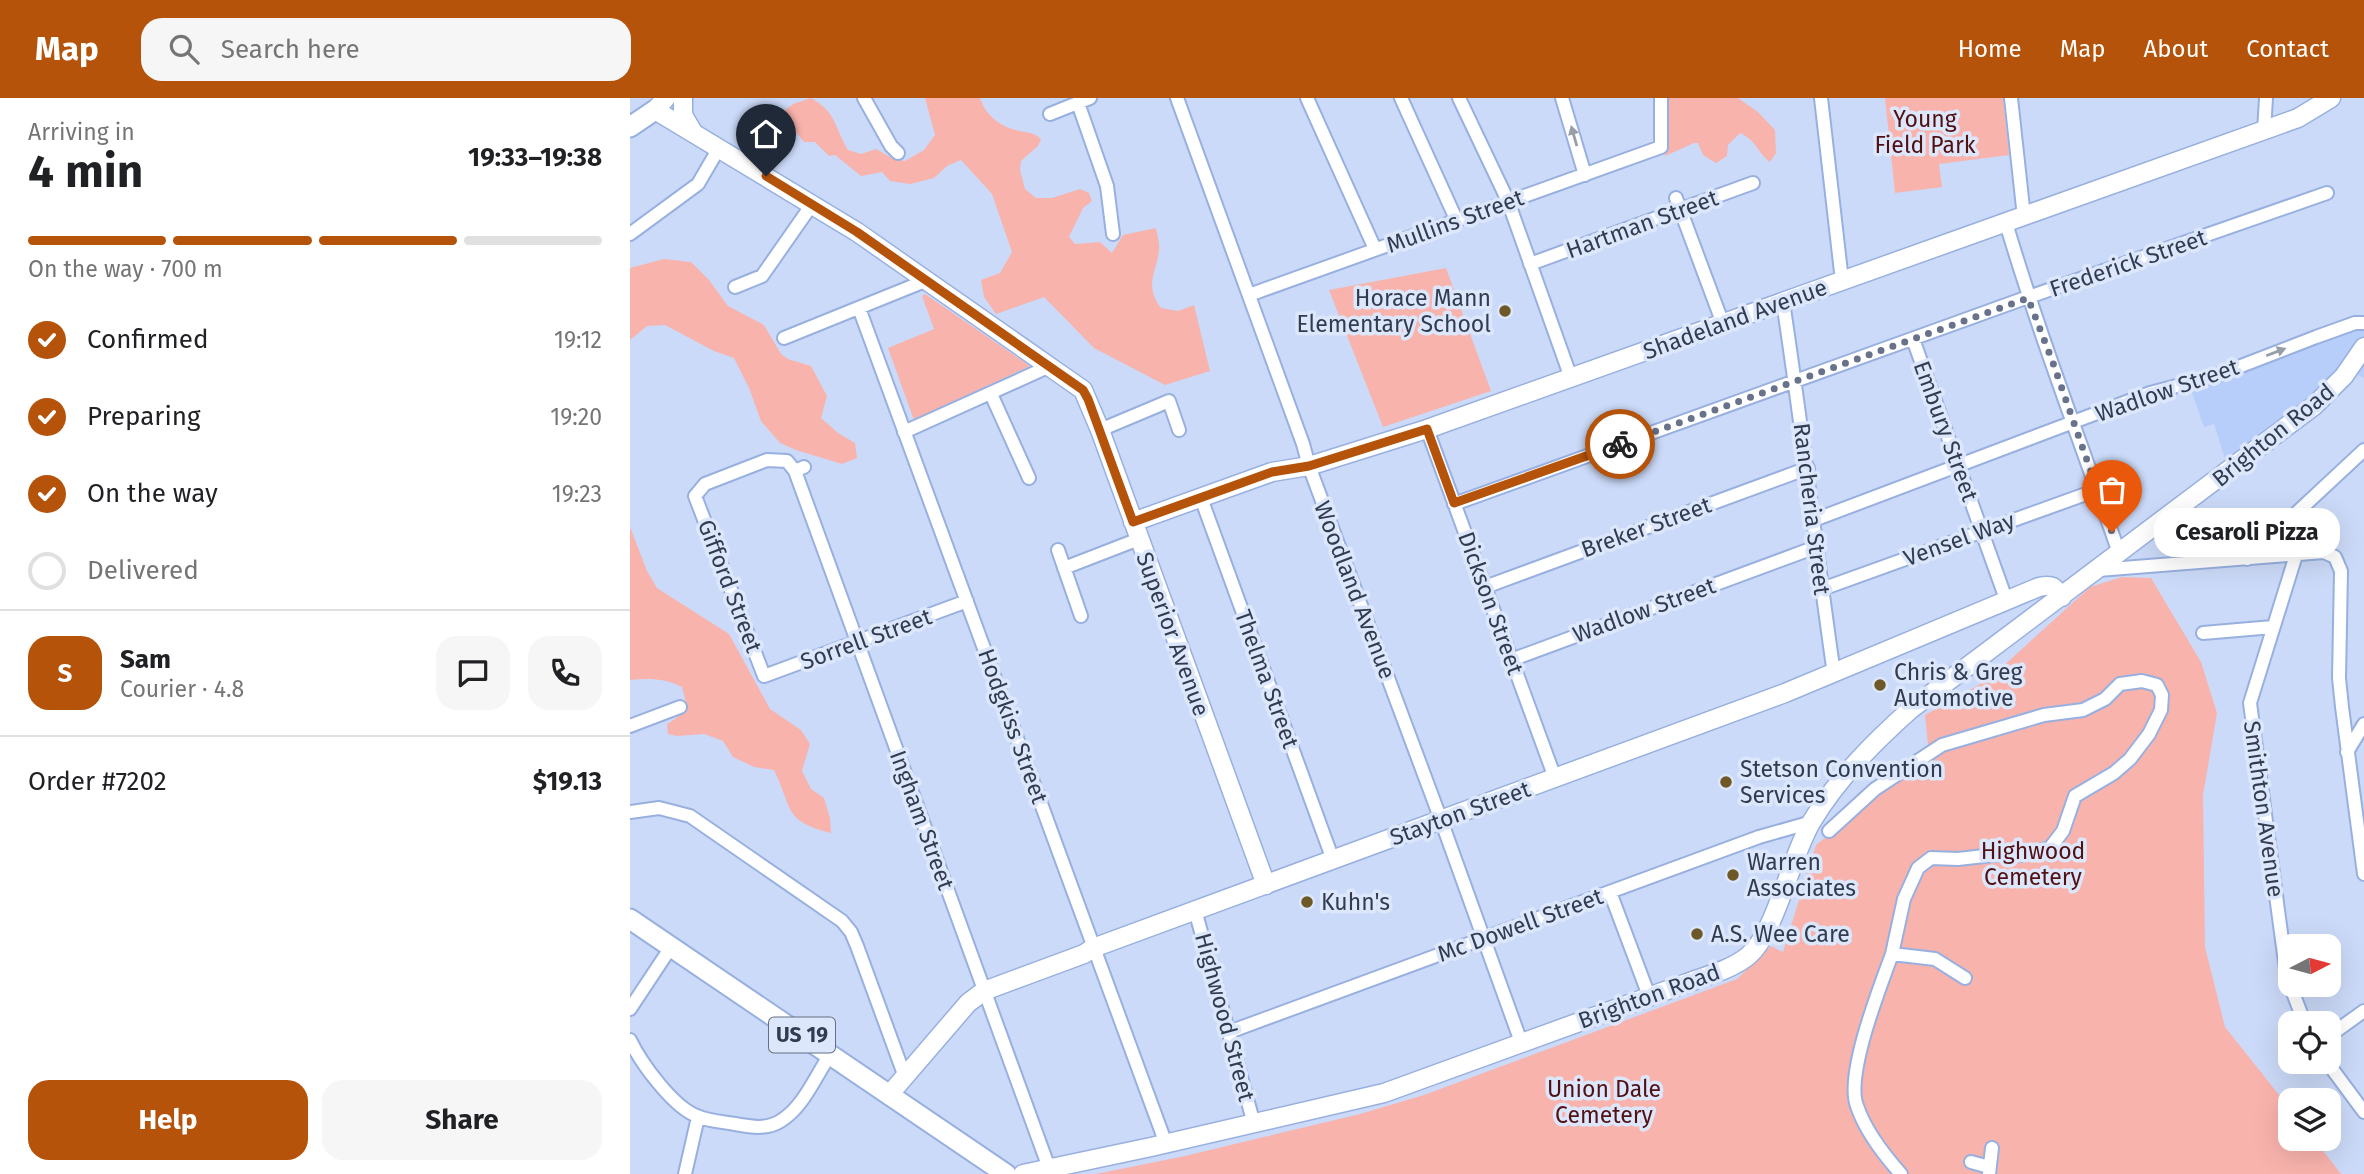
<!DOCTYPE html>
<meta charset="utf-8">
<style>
body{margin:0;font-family:"Fira Sans",sans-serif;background:#f6f6f6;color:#202124;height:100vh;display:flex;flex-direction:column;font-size:26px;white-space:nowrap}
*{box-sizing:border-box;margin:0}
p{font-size:23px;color:#757577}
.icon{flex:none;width:38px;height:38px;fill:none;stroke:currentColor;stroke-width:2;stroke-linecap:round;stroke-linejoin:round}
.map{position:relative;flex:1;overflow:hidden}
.panel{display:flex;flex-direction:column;background:#fff;width:630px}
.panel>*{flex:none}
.needle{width:46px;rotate:84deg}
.fabs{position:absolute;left:1648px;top:836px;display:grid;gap:14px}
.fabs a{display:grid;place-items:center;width:63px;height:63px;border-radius:14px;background:#fff;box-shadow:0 7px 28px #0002;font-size:35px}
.pin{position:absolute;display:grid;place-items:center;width:60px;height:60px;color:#fff;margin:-72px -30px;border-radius:50% 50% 50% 0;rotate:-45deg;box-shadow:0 0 7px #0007}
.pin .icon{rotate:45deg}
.courier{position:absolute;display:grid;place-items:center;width:70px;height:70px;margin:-35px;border:5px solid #b45309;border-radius:50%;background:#fff;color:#222;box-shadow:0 2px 9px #0007}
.bubble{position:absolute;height:49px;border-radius:21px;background:#fff;box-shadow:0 7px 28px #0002;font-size:23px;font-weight:700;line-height:49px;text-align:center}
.overview em{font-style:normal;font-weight:700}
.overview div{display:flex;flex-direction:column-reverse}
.overview{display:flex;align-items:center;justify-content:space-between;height:119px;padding:0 28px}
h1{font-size:46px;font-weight:700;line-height:52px}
.bar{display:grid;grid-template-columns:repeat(4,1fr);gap:10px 7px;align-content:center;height:84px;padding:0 28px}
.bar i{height:9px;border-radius:5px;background:#e0e0e0}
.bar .active{background:#b45309}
.bar p{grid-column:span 4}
.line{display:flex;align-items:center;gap:18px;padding:0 28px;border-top:2px solid #e0e0e0}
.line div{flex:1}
.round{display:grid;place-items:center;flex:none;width:74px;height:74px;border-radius:21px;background:#f6f6f6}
ol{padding:0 28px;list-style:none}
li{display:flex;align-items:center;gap:21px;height:77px}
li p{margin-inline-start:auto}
li .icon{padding:7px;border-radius:50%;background:#b45309;color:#fff;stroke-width:4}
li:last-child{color:#757577}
li i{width:38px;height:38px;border:4px solid #e0e0e0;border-radius:50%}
.button{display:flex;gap:14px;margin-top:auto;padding:14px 28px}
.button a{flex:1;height:80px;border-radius:21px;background:#b45309;color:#fff;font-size:28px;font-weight:700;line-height:80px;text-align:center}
.button a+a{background:#f6f6f6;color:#202124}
header{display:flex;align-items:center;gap:42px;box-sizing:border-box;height:98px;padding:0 35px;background:#b45309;color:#fff}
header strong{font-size:33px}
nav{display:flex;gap:38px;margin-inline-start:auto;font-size:24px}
.search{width:490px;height:63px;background:#f6f6f6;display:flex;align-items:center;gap:18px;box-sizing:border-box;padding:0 24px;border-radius:21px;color:#757577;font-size:26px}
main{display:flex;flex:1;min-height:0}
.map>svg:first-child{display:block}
.built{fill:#b7cdfa}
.green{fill:#f9b3ad}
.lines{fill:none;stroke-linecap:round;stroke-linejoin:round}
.street-casing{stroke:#98b0e0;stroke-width:16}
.secondary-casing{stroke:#98b0e0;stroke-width:21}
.primary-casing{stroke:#98b0e0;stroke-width:23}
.street{stroke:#fff;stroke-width:12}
.secondary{stroke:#fff;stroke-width:18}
.primary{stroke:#fff;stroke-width:19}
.oneway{fill:#989ea8}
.done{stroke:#68738b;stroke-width:7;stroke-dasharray:0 12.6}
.route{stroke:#b45309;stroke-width:9}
.poi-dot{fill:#6e5828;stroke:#dde7fc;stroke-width:2.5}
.labels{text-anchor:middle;stroke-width:7;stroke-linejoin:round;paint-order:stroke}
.shield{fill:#dde7fc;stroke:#656f84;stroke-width:2}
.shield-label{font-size:21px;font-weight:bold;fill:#323c50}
.park-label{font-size:23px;fill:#511011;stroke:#dde7fc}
.street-label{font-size:23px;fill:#323c50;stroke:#dde7fc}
.poi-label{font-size:23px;fill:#323c50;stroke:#dde7fc;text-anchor:start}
</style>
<header>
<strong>Map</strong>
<div class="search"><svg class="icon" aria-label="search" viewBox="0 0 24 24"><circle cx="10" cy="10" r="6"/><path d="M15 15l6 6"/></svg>Search here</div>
<nav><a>Home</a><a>Map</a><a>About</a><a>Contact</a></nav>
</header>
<main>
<section class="panel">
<div class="overview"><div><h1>4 min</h1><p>Arriving in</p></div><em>19:33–19:38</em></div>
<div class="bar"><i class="active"></i><i class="active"></i><i class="active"></i><i></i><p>On the way · 700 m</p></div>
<ol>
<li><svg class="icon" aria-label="check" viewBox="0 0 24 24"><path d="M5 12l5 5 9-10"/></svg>Confirmed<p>19:12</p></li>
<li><svg class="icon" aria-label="check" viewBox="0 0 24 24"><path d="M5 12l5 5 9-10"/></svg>Preparing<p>19:20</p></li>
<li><svg class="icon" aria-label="check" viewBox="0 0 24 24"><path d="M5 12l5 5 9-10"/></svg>On the way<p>19:23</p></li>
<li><i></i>Delivered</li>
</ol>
<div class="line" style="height:126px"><b class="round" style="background:#b45309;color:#fff">S</b><div><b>Sam</b><p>Courier · 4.8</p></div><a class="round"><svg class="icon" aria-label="chat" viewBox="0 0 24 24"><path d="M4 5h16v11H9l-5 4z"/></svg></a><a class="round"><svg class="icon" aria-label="phone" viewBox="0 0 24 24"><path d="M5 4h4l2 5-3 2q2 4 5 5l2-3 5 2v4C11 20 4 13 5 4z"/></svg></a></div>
<div class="line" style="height:91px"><div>Order #7202</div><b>$19.13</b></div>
<div class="button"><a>Help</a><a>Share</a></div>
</section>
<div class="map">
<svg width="1734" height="1076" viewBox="0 0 1734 1076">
<rect width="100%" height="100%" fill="#cbdaf8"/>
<path class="built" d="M 1734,225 L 1734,280 L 1719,272 L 1599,373 L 1584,326 L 1574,329 L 1558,283 Z"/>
<path class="green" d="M 181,0 C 207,14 205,31 218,52 L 231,56 L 246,51 L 262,60 L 275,63 L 294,52 L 305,37 L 295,0 L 350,0 C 355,16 369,28 386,32 C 396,35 403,33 411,41 L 408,48 L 391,63 L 390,72 L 395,91 L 406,100 L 422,100 L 450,91 L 459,95 L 462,103 L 453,110 L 439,139 L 445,146 L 470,144 L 482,155 L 493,137 L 526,130 C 527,137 530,145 529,152 C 526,177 514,186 531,210 L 548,213 L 564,207 L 580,273 L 535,287 L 464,250 L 414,199 L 366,216 L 354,199 L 351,182 L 370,175 L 382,154 L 362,96 L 331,62 L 317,68 L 304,80 L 280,86 L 260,83 L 252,74 L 231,78 L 205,57 L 199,58 L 185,44 L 174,44 L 160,27 L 154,13 L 163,6 Z
M 1035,0 L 1108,0 L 1128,14 L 1145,32 L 1146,55 L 1140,64 C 1126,53 1127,43 1110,35 L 1098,47 L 1097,58 L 1086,65 L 1073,57 L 1068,45 L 1064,45 L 1035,58 Z
M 1255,0 L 1373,0 L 1379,57 L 1309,66 L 1312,89 L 1265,95 Z
M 34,161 L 61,164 L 79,182 L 98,208 L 134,227 L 151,256 L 158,261 L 181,268 L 197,298 L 191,320 L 208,335 L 225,345 L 227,360 L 212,366 L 166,352 L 150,345 L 131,323 L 119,290 L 104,260 L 84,253 L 35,227 L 17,228 L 0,242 L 0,170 Z
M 816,170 L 861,293 L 753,329 L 699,192 Z
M 295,196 L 400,268 L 284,322 L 258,250 L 304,231 L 292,198 Z
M 0,429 L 17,473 L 27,490 L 99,536 L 140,611 L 171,632 L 180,646 L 172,673 L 181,691 L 194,700 L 200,720 L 201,735 C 153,723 163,711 144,672 L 124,669 L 103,659 L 93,643 L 74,636 L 47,638 L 38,636 L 37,626 L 45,621 L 57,609 L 52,589 C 35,580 19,580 0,582 Z
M 1492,479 L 1521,480 L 1571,564 L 1587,615 L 1573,697 L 1575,849 L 1595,929 L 1661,1012 L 1661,1041 L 1684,1041 L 1711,1076 L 466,1076 L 555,1058 L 730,1016 L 794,997 L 1107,881 L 1141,848 L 1153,854 L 1186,747 L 1299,657 L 1295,617 L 1359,581 L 1460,489 Z"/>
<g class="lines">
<defs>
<path id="street" d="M 234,0 L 261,48 L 268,55
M 547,0 L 673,346 L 679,368 L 811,722 L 891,944
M 677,0 L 745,151
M 771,0 L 826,121
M 829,0 L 878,103 L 941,280
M 932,0 L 955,77
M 1191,0 L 1212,183
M 1381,0 L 1394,119
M 448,5 L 477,88 L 483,136
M 420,16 L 460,0
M 1634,33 L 1636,0
M 1046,100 L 1093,226
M 1376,125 C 1409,236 1451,345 1489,455
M 0,136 L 68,86 L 89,50
M 900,166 L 1123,85
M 105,189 L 132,178 L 183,105
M 619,197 L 1031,49 L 1031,0
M 1153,204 C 1172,328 1186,452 1204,576
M 229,210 L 536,1046
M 154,240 L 295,183
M 1283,241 L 1377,504
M 361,296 L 399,380
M 797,331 L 925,680
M 470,332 L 539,303 L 549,332
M 274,334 L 420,268
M 174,369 L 165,373 L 157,363 L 137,362 L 75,386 L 65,398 L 134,578 L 337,503
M 165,373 L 419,1070
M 571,400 L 703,762
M 824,406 L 1387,203 L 1697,95
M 1184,422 L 1520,295 L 1585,278 L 1686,239 L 1725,225 L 1734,225
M 428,452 L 451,518
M 1666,457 L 1620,605 L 1657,879 L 1675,926
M 1617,461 L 1734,352
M 434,470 L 509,441
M 1468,472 L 1694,454 L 1705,459 L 1711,473 L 1709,580 L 1712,609 L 1734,776
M 855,489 L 1178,370
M 1192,491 L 1467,392
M 1573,535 L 1643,529
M 881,562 L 1186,449
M 0,628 L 50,609
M 1717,654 L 1734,626
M 0,714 L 29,710 L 60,718 L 212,823 L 221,834 L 227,848 L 275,979
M 1199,733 L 1245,691 L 1312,647 L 1414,617 L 1453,612 L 1475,601 L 1490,586 L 1512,583 L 1527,587 L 1532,597 L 1531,612 L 1519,636 L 1500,661 L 1484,675 L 1445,698 L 1433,733 L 1420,750 L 1392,757 L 1363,757 L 1328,761 L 1301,760 L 1288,770 L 1274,801 L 1262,856
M 980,794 L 1019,898
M 565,812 L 624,1026
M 0,911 L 41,849
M 599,934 L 1129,739 L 1182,724
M 1699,938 L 1734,913
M 0,942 C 11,965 43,1009 67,1018 C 78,1023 93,1024 105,1026 C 121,1029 138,1032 152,1022 C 174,1008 186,977 200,957
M 1697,964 L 1734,1014
M 1341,1064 L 1359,1069
M 55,1076 L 68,1019
M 1271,1076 C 1254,1057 1235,1032 1227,1008 C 1215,977 1250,889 1262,856 L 1305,861 L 1335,880
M 1359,1076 L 1362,1050"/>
<path id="secondary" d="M 36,0 L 25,12 L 227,134 L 453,292 L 470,332 L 636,787
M 53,0 L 53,17 L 63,34
M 503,424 L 642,374 L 679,368 L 797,331 L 1668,20 L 1701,0
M 259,997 L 338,905 L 354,893 L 454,856 L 463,850 L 1155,595 L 1409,489 C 1422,486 1424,488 1432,499
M 393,1076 L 521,1049 L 754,995 L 1054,886 C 1075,878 1101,872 1118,858 C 1146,835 1161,757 1182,723 C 1208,680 1244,644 1281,611 L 1685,307 L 1714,278 L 1734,249"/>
<path id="primary" d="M 0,29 L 25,12
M 0,821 L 376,1076
M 417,1076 L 419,1070"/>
</defs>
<use href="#street" class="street-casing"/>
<use href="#secondary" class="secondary-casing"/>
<use href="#primary" class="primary-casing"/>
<use href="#street" class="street"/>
<use href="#secondary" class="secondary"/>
<use href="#primary" class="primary"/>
</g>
<defs><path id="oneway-solid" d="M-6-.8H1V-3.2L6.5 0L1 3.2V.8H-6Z" transform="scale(1.75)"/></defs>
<g class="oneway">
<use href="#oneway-solid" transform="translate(944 38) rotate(-106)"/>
<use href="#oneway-solid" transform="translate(1646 254) rotate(-21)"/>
</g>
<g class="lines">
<path class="done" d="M 990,346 L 1398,200 L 1422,262 L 1482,434"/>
<path class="route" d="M 136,78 L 227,134 L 453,292 L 458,301 L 503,424 L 642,374 L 679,368 L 797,331 L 824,405 L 990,346"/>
</g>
<g class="poi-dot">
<circle cx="875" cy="213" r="7"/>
<circle cx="1250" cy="587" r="7"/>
<circle cx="1096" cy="684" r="7"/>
<circle cx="1103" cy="777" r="7"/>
<circle cx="677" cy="804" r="7"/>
<circle cx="1067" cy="836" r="7"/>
</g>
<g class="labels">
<rect class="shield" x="139" y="919.5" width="66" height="35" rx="5"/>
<g class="shield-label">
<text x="172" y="944">US 19</text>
</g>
<g class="park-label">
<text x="1295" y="29">Young<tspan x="1295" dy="26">Field Park</tspan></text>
<text x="1403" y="761">Highwood<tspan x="1403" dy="26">Cemetery</tspan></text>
<text x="974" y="999">Union Dale<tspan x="974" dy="26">Cemetery</tspan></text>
</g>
<g class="street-label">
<text transform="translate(825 123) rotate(-20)" y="8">Mullins Street</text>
<text transform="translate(1012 126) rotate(-20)" y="8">Hartman Street</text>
<text transform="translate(1498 165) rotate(-19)" y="8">Frederick Street</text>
<text transform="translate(1105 221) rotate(-20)" y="8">Shadeland Avenue</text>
<text transform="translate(1537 292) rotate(-19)" y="8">Wadlow Street</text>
<text transform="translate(1316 333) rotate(70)" y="8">Embury Street</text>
<text transform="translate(1643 337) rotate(-39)" y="8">Brighton Road</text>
<text transform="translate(1182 411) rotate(83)" y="8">Rancheria Street</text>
<text transform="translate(1016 429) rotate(-20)" y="8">Breker Street</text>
<text transform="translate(1329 441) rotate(-20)" y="8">Vensel Way</text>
<text transform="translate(100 488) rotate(69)" y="8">Gifford Street</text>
<text transform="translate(725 492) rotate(69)" y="8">Woodland Avenue</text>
<text transform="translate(861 505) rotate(70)" y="8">Dickson Street</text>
<text transform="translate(1014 512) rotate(-20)" y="8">Wadlow Street</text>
<text transform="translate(543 536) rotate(70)" y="8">Superior Avenue</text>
<text transform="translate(236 541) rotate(-20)" y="8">Sorrell Street</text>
<text transform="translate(637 581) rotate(70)" y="8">Thelma Street</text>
<text transform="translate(383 628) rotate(70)" y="8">Hodgkiss Street</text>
<text transform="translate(1634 711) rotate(82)" y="8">Smithton Avenue</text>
<text transform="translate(830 715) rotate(-20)" y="8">Stayton Street</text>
<text transform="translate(292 722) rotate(70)" y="8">Ingham Street</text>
<text transform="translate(890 827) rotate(-20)" y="8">Mc Dowell Street</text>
<text transform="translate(1019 898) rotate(-20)" y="8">Brighton Road</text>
<text transform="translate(595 919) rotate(75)" y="8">Highwood Street</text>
</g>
<g class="poi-label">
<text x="861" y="208" text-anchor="end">Horace Mann<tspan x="861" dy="26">Elementary School</tspan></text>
<text x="1264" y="582">Chris &amp; Greg<tspan x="1264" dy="26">Automotive</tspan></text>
<text x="1110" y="679">Stetson Convention<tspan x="1110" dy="26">Services</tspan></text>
<text x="1117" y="772">Warren<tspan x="1117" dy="26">Associates</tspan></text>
<text x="691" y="812">Kuhn's</text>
<text x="1081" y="844">A.S. Wee Care</text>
</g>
</g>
</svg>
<div class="fabs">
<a><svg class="needle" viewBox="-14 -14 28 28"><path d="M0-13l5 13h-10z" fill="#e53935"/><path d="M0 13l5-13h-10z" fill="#757577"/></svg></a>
<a><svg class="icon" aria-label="locate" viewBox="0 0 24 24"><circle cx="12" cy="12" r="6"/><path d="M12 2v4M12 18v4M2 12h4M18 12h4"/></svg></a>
<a><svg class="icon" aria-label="layers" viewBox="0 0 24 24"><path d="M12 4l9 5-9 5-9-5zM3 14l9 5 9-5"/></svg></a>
</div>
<div class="pin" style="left:1482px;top:434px;background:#ea580c"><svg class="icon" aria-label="bag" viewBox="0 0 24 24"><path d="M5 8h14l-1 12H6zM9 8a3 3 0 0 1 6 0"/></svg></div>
<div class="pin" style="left:136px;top:78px;background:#1f2937"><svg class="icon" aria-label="home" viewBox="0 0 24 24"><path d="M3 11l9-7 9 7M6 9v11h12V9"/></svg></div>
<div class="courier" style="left:990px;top:346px"><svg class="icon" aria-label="bike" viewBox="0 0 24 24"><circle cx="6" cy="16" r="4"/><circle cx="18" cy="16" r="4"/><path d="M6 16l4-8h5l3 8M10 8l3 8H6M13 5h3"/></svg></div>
<div class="bubble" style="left:1524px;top:410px;width:186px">Cesaroli Pizza</div>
</div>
</main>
